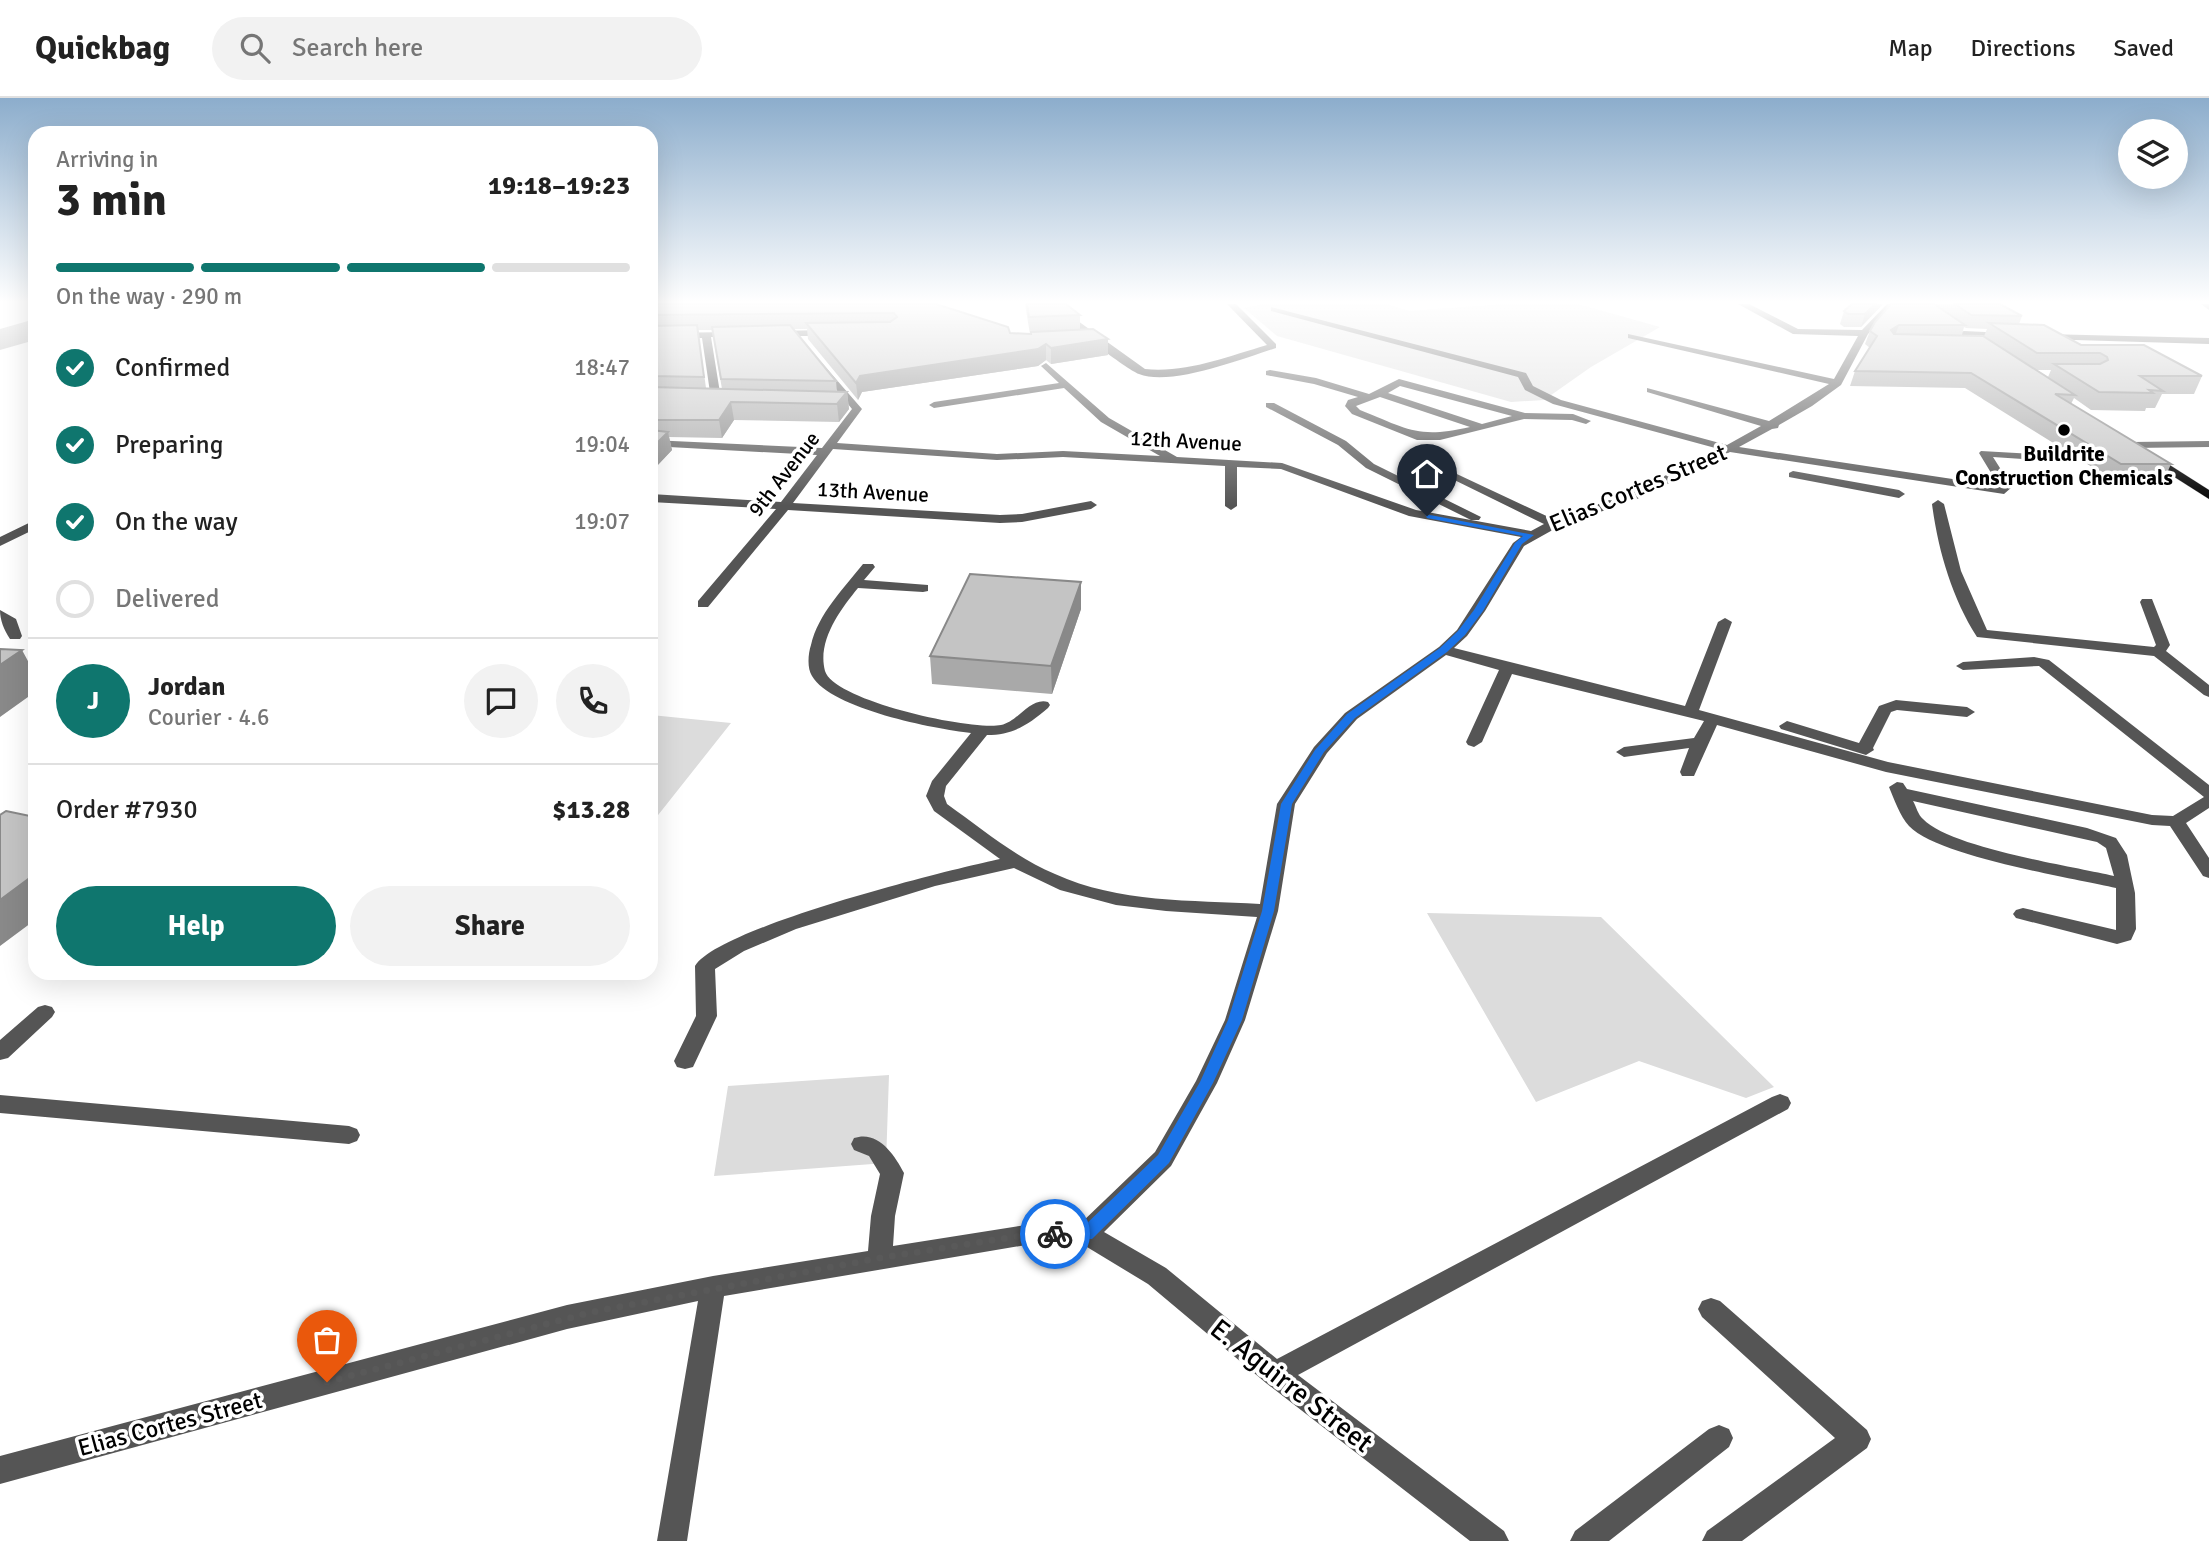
<!DOCTYPE html>
<meta charset="utf-8">
<style>
body{margin:0;font-family:Signika,sans-serif;background:#f2f2f2;color:#222;height:100vh;display:flex;flex-direction:column;font-size:26px;white-space:nowrap}
*{box-sizing:border-box;margin:0}
p{font-size:23px;color:#767676}
.icon{flex:none;width:38px;height:38px;fill:none;stroke:currentColor;stroke-width:2;stroke-linecap:round;stroke-linejoin:round}
.map{position:relative;flex:1;overflow:hidden}
.sheet{position:absolute;left:28px;top:28px;width:630px;height:854px;display:flex;flex-direction:column;background:#fff;border-radius:21px;box-shadow:0 7px 28px #0002}
.sheet>*{flex:none}
.fabs{position:absolute;left:2118px;top:21px;display:grid;gap:14px}
.fabs a{display:grid;place-items:center;width:70px;height:70px;border-radius:50%;background:#fff;box-shadow:0 7px 28px #0002;font-size:35px}
.pin{position:absolute;display:grid;place-items:center;width:60px;height:60px;color:#fff;margin:-72px -30px;border-radius:50% 50% 50% 0;rotate:-45deg;box-shadow:0 0 7px #0007}
.pin .icon{rotate:45deg}
.courier{position:absolute;display:grid;place-items:center;width:70px;height:70px;margin:-35px;border:5px solid #1a73e8;border-radius:50%;background:#fff;color:#222;box-shadow:0 2px 9px #0007}
.head em{font-style:normal;font-weight:700}
.head div{display:flex;flex-direction:column-reverse}
.head{display:flex;align-items:center;justify-content:space-between;height:119px;padding:0 28px}
h1{font-size:46px;font-weight:700;line-height:52px}
.bar{display:grid;grid-template-columns:repeat(4,1fr);gap:10px 7px;align-content:center;height:84px;padding:0 28px}
.bar i{height:9px;border-radius:5px;background:#e0e0e0}
.bar .selected{background:#0f766e}
.bar p{grid-column:span 4}
.line{display:flex;align-items:center;gap:18px;padding:0 28px;border-top:2px solid #e0e0e0}
.line div{flex:1}
.round{display:grid;place-items:center;flex:none;width:74px;height:74px;border-radius:37px;background:#f2f2f2}
ol{padding:0 28px;list-style:none}
li{display:flex;align-items:center;gap:21px;height:77px}
li p{margin-inline-start:auto}
li .icon{padding:7px;border-radius:50%;background:#0f766e;color:#fff;stroke-width:4}
li:last-child{color:#767676}
li i{width:38px;height:38px;border:4px solid #e0e0e0;border-radius:50%}
.primary-button{display:flex;gap:14px;margin-top:auto;padding:14px 28px}
.primary-button a{flex:1;height:80px;border-radius:42px;background:#0f766e;color:#fff;font-size:28px;font-weight:700;line-height:80px;text-align:center}
.primary-button a+a{background:#f2f2f2;color:#222}
header{display:flex;align-items:center;gap:42px;box-sizing:border-box;height:98px;padding:0 35px;background:#fff;border-bottom:2px solid #e0e0e0}
header strong{font-size:33px}
nav{display:flex;gap:38px;margin-inline-start:auto;font-size:24px}
.search{width:490px;height:63px;background:#f2f2f2;display:flex;align-items:center;gap:18px;box-sizing:border-box;padding:0 24px;border-radius:38px;color:#767676;font-size:26px}
.map>svg:first-child{display:block}
.green{fill:#dcdcdc}
.lines{fill:none;stroke-linecap:round;stroke-linejoin:round}
.river{fill:#a3a3a3;fill-rule:evenodd}
.major-casing{stroke:#dbdbdb;stroke-width:1}
.minor{fill:#555;fill-rule:evenodd}
.major{fill:#000;fill-rule:evenodd}
.wall{fill:#a9a9a9;fill-rule:evenodd}
.shaded-wall{fill:#898989}
.building{fill:#c4c4c4;stroke:#898989;stroke-width:2}
.route{fill:#1a73e8}
.done{stroke:#595959;stroke-width:7;stroke-dasharray:0 12.6}
.poi-dot{fill:#000;stroke:#fff;stroke-width:2.5}
.labels{text-anchor:middle;stroke-width:7;stroke-linejoin:round;paint-order:stroke}
.far-street-label{font-size:21px;fill:#000;stroke:#fff}
.far-poi-label{font-size:21px;font-weight:bold;fill:#000;stroke:#fff}
.street-label{font-size:24px;fill:#000;stroke:#fff}
.near-street-label{font-size:28px;fill:#000;stroke:#fff}
</style>
<header>
<strong>Quickbag</strong>
<div class="search"><svg class="icon" aria-label="search" viewBox="0 0 24 24"><circle cx="10" cy="10" r="6"/><path d="M15 15l6 6"/></svg>Search here</div>
<nav><a>Map</a><a>Directions</a><a>Saved</a></nav>
</header>
<div class="map">
<svg width="2209" height="1443" viewBox="0 0 2209 1443">
<rect width="100%" height="100%" fill="#fff"/>
<path class="green" d="M 1263,206 L 1387,206 L 1409,213 L 1504,206 L 1578,206 L 1660,229 L 1591,269 L 1544,302 L 1511,304 L 1277,238 L 1244,210 Z
M 651,617 L 731,625 L 651,726 Z
M 1427,815 L 1601,819 L 1774,989 L 1746,1000 L 1639,963 L 1536,1004 Z
M 889,977 L 886,1065 L 714,1078 L 728,988 Z"/>
<g class="lines">
<path class="river" d="M 35,221 L 35,242 L 0,252 L 0,231 Z"/>
<defs>
<path id="major" d="M 2146,357 L 2154,357 L 2209,392 L 2209,401 L 2146,361 Z"/>
</defs>
<use href="#major" class="major-casing"/>
<path class="minor" d="M 1227,206 L 1236,206 L 1276,246 L 1276,250 C 1244,260 1171,289 1139,276 C 1126,271 1068,226 1057,215 L 1064,213 L 1145,271 C 1187,275 1226,259 1267,247 Z
M 1738,206 L 1749,206 L 1798,231 L 1862,232 L 1887,206 L 1896,206 L 1868,236 L 1841,287 L 1812,308 L 1779,327 L 1778,330 L 1772,331 L 1739,349 L 1999,388 L 1979,355 L 1981,353 L 2067,358 L 2073,361 L 2067,364 L 1993,359 L 2012,389 L 2004,396 L 1730,354 L 1642,399 L 1558,429 L 1524,448 L 1485,513 L 1467,538 L 1454,550 L 1685,608 L 1718,524 L 1725,520 L 1732,524 L 1699,612 L 1888,664 L 2152,717 L 2173,718 L 2204,699 L 2039,568 L 1963,572 L 1956,568 L 1963,564 L 2034,559 L 2049,562 L 2209,687 L 2209,710 L 2186,725 L 2209,760 L 2209,780 L 2203,778 L 2170,728 L 2152,727 L 1886,674 L 1717,627 L 1694,678 L 1682,678 L 1680,674 L 1689,650 L 1624,659 L 1616,654 L 1624,649 L 1694,640 L 1704,623 L 1512,576 L 1482,644 L 1474,649 L 1468,647 L 1466,644 L 1499,572 L 1446,557 L 1357,621 L 1327,655 L 1295,706 L 1278,813 L 1245,922 L 1217,985 L 1171,1068 L 1104,1134 L 1166,1170 L 1277,1261 L 1772,999 L 1780,996 L 1788,999 L 1791,1005 L 1788,1011 L 1298,1277 L 1504,1433 L 1509,1443 L 1470,1443 L 1266,1285 L 1148,1186 L 1082,1146 L 1026,1147 L 724,1198 L 687,1443 L 657,1443 L 698,1203 L 567,1231 L 0,1386 L 0,1358 L 567,1207 L 713,1178 L 868,1153 L 871,1118 L 880,1076 L 869,1058 L 854,1052 L 851,1046 L 854,1040 C 878,1032 894,1056 904,1075 L 895,1118 L 893,1148 L 1026,1127 L 1080,1126 L 1155,1054 L 1196,983 L 1225,922 L 1257,819 L 1166,813 L 1116,807 L 1060,792 L 1014,770 L 935,788 L 796,831 L 744,853 L 715,871 L 717,918 L 693,969 L 685,971 L 677,969 L 674,963 L 696,918 L 695,868 C 719,829 948,772 1000,761 L 934,713 L 926,698 L 932,683 L 971,635 C 935,631 831,611 812,578 C 807,570 808,556 811,547 C 818,516 844,490 863,466 L 873,466 L 875,469 L 864,482 L 928,487 L 928,493 L 923,494 L 858,490 C 840,512 817,543 825,573 C 834,603 972,633 1001,627 C 1018,624 1030,599 1048,604 L 1050,607 L 1048,610 C 1028,627 1013,637 987,637 L 946,688 L 944,698 L 947,706 C 982,731 1015,759 1055,776 C 1118,805 1192,802 1260,806 L 1277,706 L 1314,649 L 1345,615 L 1439,549 L 1457,532 L 1513,445 L 1521,439 L 1409,418 L 1281,371 L 1237,369 L 1237,408 L 1231,412 L 1225,408 L 1225,368 L 1063,359 L 997,362 L 833,351 L 793,405 L 1000,417 L 1022,416 L 1091,403 L 1097,407 L 1091,411 L 1022,424 L 1000,425 L 788,412 L 708,509 L 698,509 L 698,503 L 776,411 L 651,404 L 651,396 L 781,404 L 817,357 L 651,348 L 651,342 L 822,350 L 852,311 L 817,268 L 822,265 L 862,311 L 837,345 L 997,356 L 1063,353 L 1160,358 L 1101,324 L 1064,290 L 934,310 L 929,307 L 934,304 L 1059,285 L 1041,268 L 1046,265 L 1109,320 L 1177,359 L 1282,365 L 1416,412 L 1531,433 L 1544,426 L 1434,372 L 1444,370 L 1555,422 L 1634,393 L 1719,351 L 1553,306 L 1525,292 L 1518,279 L 1271,213 L 1271,209 L 1526,275 L 1533,288 L 1561,302 L 1727,347 L 1761,328 L 1647,294 L 1647,290 L 1769,323 L 1829,286 L 1628,240 L 1628,236 L 1834,281 L 1858,238 L 1793,236 Z
M 2201,206 L 2209,206 L 2209,212 Z
M 773,233 L 829,232 L 834,235 L 829,238 L 770,238 L 768,236 Z
M 1964,233 L 2006,235 L 2011,238 L 2006,241 L 1961,238 L 1961,234 Z
M 738,234 L 740,236 L 735,239 L 711,239 L 721,301 L 716,304 L 711,301 L 702,240 L 651,241 L 651,235 Z
M 2045,236 L 2209,240 L 2209,246 L 2042,241 L 2042,237 Z
M 1270,272 L 1316,280 L 1369,296 L 1399,281 L 1525,315 L 1573,316 L 1591,323 L 1586,326 L 1572,322 L 1524,321 L 1440,342 L 1417,342 L 1352,316 L 1345,308 L 1348,302 L 1358,299 L 1314,286 L 1266,277 L 1266,273 ZM 1400,288 L 1512,318 L 1482,326 L 1388,295 ZM 1380,299 L 1470,329 C 1417,341 1408,331 1360,312 L 1356,308 Z
M 1266,305 L 1274,305 L 1346,343 L 1374,366 L 1481,419 L 1479,422 L 1471,422 L 1366,370 L 1338,347 L 1266,309 Z
M 2209,343 L 2209,349 L 2132,350 L 2126,347 L 2132,344 Z
M 1793,373 L 1899,392 L 1905,396 L 1899,400 L 1789,379 L 1789,375 Z
M 1938,402 L 1944,406 L 1961,473 L 1987,532 L 2154,549 L 2156,547 L 2140,504 L 2142,501 L 2152,501 L 2170,547 L 2166,553 L 2209,587 L 2209,599 L 2204,597 L 2154,558 L 1977,539 C 1952,500 1938,452 1932,406 Z
M 35,422 L 35,431 L 0,448 L 0,439 Z
M 0,512 L 16,521 L 22,538 L 20,541 L 10,541 C 4,532 0,522 0,512 Z
M 1896,602 L 1967,609 L 1975,614 L 1967,619 L 1897,612 L 1891,614 L 1873,650 L 1874,652 L 1866,657 L 1781,631 L 1779,628 L 1787,623 L 1859,645 L 1879,608 Z
M 1897,684 L 1903,685 L 1907,691 L 2087,730 L 2116,740 L 2127,757 L 2135,795 L 2136,831 L 2131,842 L 2117,846 L 2016,820 L 2013,816 L 2016,812 L 2023,810 L 2116,832 L 2116,790 C 2069,779 1939,759 1909,728 C 1900,718 1894,701 1889,689 ZM 1913,703 L 2097,744 L 2106,750 L 2114,778 C 2071,768 1951,750 1923,721 C 1918,717 1916,708 1913,703 Z
M 45,907 L 52,909 L 55,914 L 52,919 L 8,960 L 0,962 L 0,942 L 38,909 Z
M 0,997 L 349,1028 L 357,1031 L 360,1037 L 357,1043 L 349,1046 L 0,1015 Z
M 1711,1200 L 1720,1203 L 1867,1332 L 1871,1341 L 1867,1350 L 1742,1443 L 1702,1443 L 1707,1433 L 1835,1340 L 1702,1219 L 1698,1211 L 1702,1203 Z
M 1719,1327 L 1729,1331 L 1733,1340 L 1729,1349 L 1609,1443 L 1570,1443 L 1575,1433 L 1709,1331 Z"/>
<use href="#major" class="major"/>
</g>
<path class="wall" d="M 651,206 L 936,206 L 1010,235 L 1030,236 L 1025,206 L 1066,206 L 1080,217 L 1080,231 L 1108,241 L 1108,257 L 1051,266 L 1046,262 L 1038,268 L 862,294 L 858,302 L 808,241 L 807,231 L 793,231 L 836,283 L 837,294 L 847,294 L 849,311 L 839,324 L 734,322 L 722,340 L 669,339 L 672,352 L 655,370 L 651,369 ZM 698,232 L 712,232 L 722,291 L 706,290 Z
M 1883,206 L 1861,229 L 1844,229 L 1840,226 L 1844,213 Z
M 1891,206 L 2000,206 L 2022,218 L 2019,226 L 2081,247 L 2202,278 L 2194,296 L 2162,296 L 2155,310 L 2146,310 L 2145,313 L 2091,312 L 2074,300 L 2071,306 L 2171,366 L 2164,382 L 2113,382 L 1965,290 L 1850,288 L 1855,273 L 1870,250 L 1865,246 L 1870,233 ZM 1964,229 L 1966,230 L 1987,231 L 1984,238 L 1962,237 ZM 2037,272 L 2051,272 L 2048,279 Z
M 1081,484 L 1081,511 L 1052,596 L 932,586 L 930,558 Z"/>
<path class="shaded-wall" d="M 1875,206 L 1883,206 L 1861,229 L 1865,216 Z
M 1899,227 L 1894,240 L 1891,232 Z
M 1108,241 L 1108,257 L 1051,266 L 1051,250 Z
M 1046,246 L 1046,262 L 1038,268 L 862,294 L 858,302 L 856,285 L 860,278 Z
M 847,294 L 849,311 L 839,324 L 837,306 Z
M 731,304 L 734,322 L 722,340 L 719,322 Z
M 668,334 L 672,352 L 655,370 L 651,351 Z
M 1081,484 L 1081,511 L 1052,596 L 1051,568 Z
M 22,552 L 35,576 L 35,594 L 0,619 L 0,567 Z
M 35,776 L 35,822 L 0,848 L 0,802 Z"/>
<path class="building" d="M 651,206 L 936,206 L 1008,229 L 1010,235 L 1031,236 L 1031,234 L 1093,231 L 1108,241 L 1051,250 L 1046,246 L 1038,251 L 860,278 L 856,285 L 806,225 L 890,224 L 897,219 L 894,215 L 651,217 Z
M 1027,206 L 1066,206 L 1080,217 L 1029,219 Z
M 1852,206 L 1875,206 L 1865,216 L 1848,216 L 1844,213 Z
M 1891,206 L 1934,206 L 1965,227 L 1899,227 L 1891,232 L 1894,236 L 1983,238 L 2075,297 L 2055,296 L 2171,366 L 2121,366 L 1971,275 L 1855,273 L 1877,238 L 1870,233 L 1875,224 Z
M 1955,206 L 2000,206 L 2022,218 L 1971,217 Z
M 1989,225 L 2044,227 L 2081,247 L 2144,247 L 2202,278 L 2140,278 L 2163,293 L 2149,292 L 2153,295 L 2099,294 L 2054,266 L 2100,266 L 2108,262 L 2107,259 L 2100,255 L 2037,255 Z
M 697,227 L 704,279 L 651,278 L 651,228 Z
M 790,227 L 836,283 L 721,281 L 712,229 Z
M 651,289 L 847,294 L 837,306 L 731,304 L 719,322 L 651,322 Z
M 651,332 L 668,334 L 651,351 Z
M 970,476 L 1081,484 L 1051,568 L 930,558 Z
M 0,551 L 22,552 L 0,567 Z
M 6,713 L 35,719 L 35,776 L 0,802 L 0,717 Z"/>
<linearGradient id="sky" x2="0" y2="1"><stop stop-color="#8cadcc"/><stop offset="0.5" stop-color="#fff"/><stop offset="1" stop-color="#fff" stop-opacity="0"/></linearGradient>
<rect width="2209" height="408" fill="url(#sky)"/>
<path class="route" d="M 1425,416 L 1534,437 L 1522,446 L 1483,513 L 1465,537 L 1447,554 L 1355,620 L 1324,654 L 1292,706 L 1274,813 L 1242,922 L 1213,985 L 1169,1065 L 1092,1141 L 1050,1141 L 1047,1136 L 1050,1132 L 1082,1130 L 1158,1057 L 1200,984 L 1228,922 L 1262,813 L 1281,706 L 1315,652 L 1347,616 L 1440,550 L 1458,533 L 1474,512 L 1515,445 L 1523,438 L 1427,420 Z"/>
<g class="lines">
<path class="done" d="M 327,1284 L 592,1214 L 880,1160 L 1026,1137 L 1055,1136"/>
</g>
<circle class="poi-dot" cx="2064" cy="332" r="7"/>
<g class="labels">
<g class="far-street-label">
<text transform="translate(1186 343) rotate(3)" y="7">12th Avenue</text>
<text transform="translate(784 376) rotate(-52)" y="7">9th Avenue</text>
<text transform="translate(873 394) rotate(3)" y="7">13th Avenue</text>
</g>
<g class="far-poi-label">
<text x="2064" y="363">Buildrite<tspan x="2064" dy="24">Construction Chemicals</tspan></text>
</g>
<g class="street-label">
<text transform="translate(1638 390) rotate(-23)" y="8">Elias Cortes Street</text>
<text transform="translate(170 1326) rotate(-15)" y="8">Elias Cortes Street</text>
</g>
<g class="near-street-label">
<text transform="translate(1292 1287) rotate(38)" y="10">E. Aguirre Street</text>
</g>
</g>
</svg>
<div class="fabs">
<a><svg class="icon" aria-label="layers" viewBox="0 0 24 24"><path d="M12 4l9 5-9 5-9-5zM3 14l9 5 9-5"/></svg></a>
</div>
<div class="pin" style="left:327px;top:1284px;background:#ea580c"><svg class="icon" aria-label="bag" viewBox="0 0 24 24"><path d="M5 8h14l-1 12H6zM9 8a3 3 0 0 1 6 0"/></svg></div>
<div class="pin" style="left:1427px;top:418px;background:#1f2937"><svg class="icon" aria-label="home" viewBox="0 0 24 24"><path d="M3 11l9-7 9 7M6 9v11h12V9"/></svg></div>
<div class="courier" style="left:1055px;top:1136px"><svg class="icon" aria-label="bike" viewBox="0 0 24 24"><circle cx="6" cy="16" r="4"/><circle cx="18" cy="16" r="4"/><path d="M6 16l4-8h5l3 8M10 8l3 8H6M13 5h3"/></svg></div>
<section class="sheet">
<div class="head"><div><h1>3 min</h1><p>Arriving in</p></div><em>19:18–19:23</em></div>
<div class="bar"><i class="selected"></i><i class="selected"></i><i class="selected"></i><i></i><p>On the way · 290 m</p></div>
<ol>
<li><svg class="icon" aria-label="check" viewBox="0 0 24 24"><path d="M5 12l5 5 9-10"/></svg>Confirmed<p>18:47</p></li>
<li><svg class="icon" aria-label="check" viewBox="0 0 24 24"><path d="M5 12l5 5 9-10"/></svg>Preparing<p>19:04</p></li>
<li><svg class="icon" aria-label="check" viewBox="0 0 24 24"><path d="M5 12l5 5 9-10"/></svg>On the way<p>19:07</p></li>
<li><i></i>Delivered</li>
</ol>
<div class="line" style="height:126px"><b class="round" style="background:#0f766e;color:#fff">J</b><div><b>Jordan</b><p>Courier · 4.6</p></div><a class="round"><svg class="icon" aria-label="chat" viewBox="0 0 24 24"><path d="M4 5h16v11H9l-5 4z"/></svg></a><a class="round"><svg class="icon" aria-label="phone" viewBox="0 0 24 24"><path d="M5 4h4l2 5-3 2q2 4 5 5l2-3 5 2v4C11 20 4 13 5 4z"/></svg></a></div>
<div class="line" style="height:91px"><div>Order #7930</div><b>$13.28</b></div>
<div class="primary-button"><a>Help</a><a>Share</a></div>
</section>
</div>
